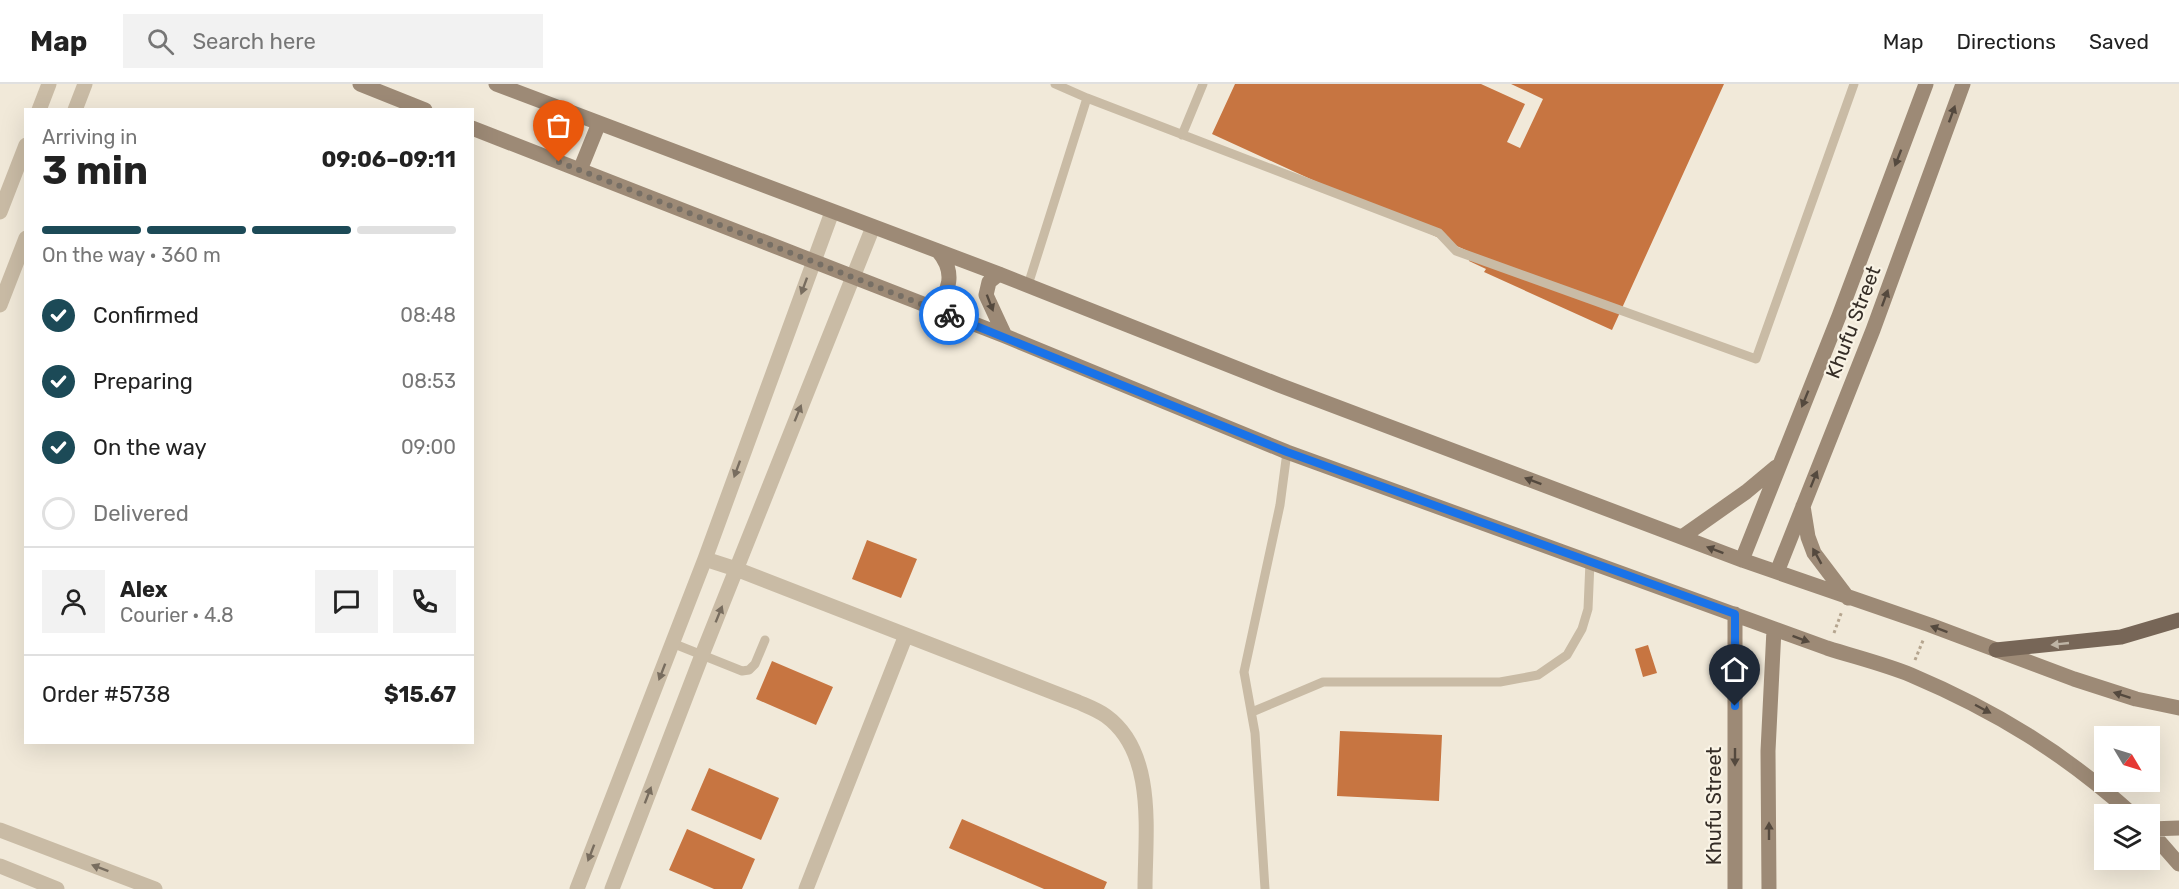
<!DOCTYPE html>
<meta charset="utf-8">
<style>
body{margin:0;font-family:Rubik,sans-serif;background:#f2f2f2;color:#222;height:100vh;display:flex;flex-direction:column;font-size:22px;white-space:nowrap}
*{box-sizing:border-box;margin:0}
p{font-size:20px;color:#767676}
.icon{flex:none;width:33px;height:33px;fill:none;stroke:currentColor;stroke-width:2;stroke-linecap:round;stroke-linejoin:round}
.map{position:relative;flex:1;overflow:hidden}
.drawer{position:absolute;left:24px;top:24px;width:450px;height:636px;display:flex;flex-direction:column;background:#fff;border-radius:0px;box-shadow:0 6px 24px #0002}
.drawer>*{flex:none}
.needle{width:39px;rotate:128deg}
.fabs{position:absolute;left:2094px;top:642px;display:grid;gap:12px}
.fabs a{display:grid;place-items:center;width:66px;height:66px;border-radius:0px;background:#fff;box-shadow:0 6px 24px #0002;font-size:30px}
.pin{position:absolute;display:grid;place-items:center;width:51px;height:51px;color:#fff;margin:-62px -26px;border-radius:50% 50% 50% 0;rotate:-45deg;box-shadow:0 0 6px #0007}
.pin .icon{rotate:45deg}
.courier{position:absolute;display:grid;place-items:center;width:60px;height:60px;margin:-30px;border:4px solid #1a73e8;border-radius:50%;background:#fff;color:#222;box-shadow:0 2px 8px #0007}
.head em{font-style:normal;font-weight:700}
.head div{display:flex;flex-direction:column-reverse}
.head{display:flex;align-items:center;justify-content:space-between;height:102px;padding:0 18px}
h1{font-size:39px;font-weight:700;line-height:45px}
.bar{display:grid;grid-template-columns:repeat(4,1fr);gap:9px 6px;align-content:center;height:72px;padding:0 18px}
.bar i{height:8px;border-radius:4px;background:#e0e0e0}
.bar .current{background:#1c4a57}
.bar p{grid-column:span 4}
.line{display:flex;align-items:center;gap:15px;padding:0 18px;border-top:2px solid #e0e0e0}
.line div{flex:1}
.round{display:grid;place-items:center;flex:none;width:63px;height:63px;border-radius:0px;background:#f2f2f2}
ol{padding:0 18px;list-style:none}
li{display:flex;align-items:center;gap:18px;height:66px}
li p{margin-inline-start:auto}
li .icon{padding:6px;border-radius:50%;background:#1c4a57;color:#fff;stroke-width:4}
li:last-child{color:#767676}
li i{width:33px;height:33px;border:3px solid #e0e0e0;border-radius:50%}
header{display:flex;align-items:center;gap:36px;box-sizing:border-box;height:84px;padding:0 30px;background:#fff;border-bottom:2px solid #e0e0e0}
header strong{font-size:28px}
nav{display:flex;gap:33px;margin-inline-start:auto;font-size:21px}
.search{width:420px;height:54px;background:#f2f2f2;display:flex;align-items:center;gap:15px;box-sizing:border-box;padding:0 21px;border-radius:0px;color:#767676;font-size:22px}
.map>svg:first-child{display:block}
.building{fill:#c77541}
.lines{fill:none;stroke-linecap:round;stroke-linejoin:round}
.path{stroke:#b5a58f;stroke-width:3;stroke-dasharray:3 3;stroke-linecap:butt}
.lane{stroke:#c9bba5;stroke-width:9}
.street{stroke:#c9bba5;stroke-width:15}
.secondary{stroke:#9d8a76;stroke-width:15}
.primary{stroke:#776657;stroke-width:15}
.oneway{fill:#54493e}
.oneway2{fill:#786d5f}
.oneway3{fill:#beb4a5}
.done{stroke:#776f65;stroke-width:6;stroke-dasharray:0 10.8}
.route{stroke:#1a73e8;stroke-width:8}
.labels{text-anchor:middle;stroke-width:4.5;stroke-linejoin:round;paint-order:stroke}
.street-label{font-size:20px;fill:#352d26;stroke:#f9f3e5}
</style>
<header>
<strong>Map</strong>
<div class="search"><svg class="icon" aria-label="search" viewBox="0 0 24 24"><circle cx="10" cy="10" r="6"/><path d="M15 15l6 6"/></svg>Search here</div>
<nav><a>Map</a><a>Directions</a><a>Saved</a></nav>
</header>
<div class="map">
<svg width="2179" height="805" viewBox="0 0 2179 805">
<rect width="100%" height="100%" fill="#f1e9d9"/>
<path class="building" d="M 1235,0 L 1481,0 L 1525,20 L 1507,58 L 1520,64 L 1543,15 L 1511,0 L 1724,0 L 1612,246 L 1484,188 L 1486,185 L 1469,177 L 1472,169 L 1212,50 Z
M 867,456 L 917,475 L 901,514 L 852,495 Z
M 1648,561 L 1657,589 L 1643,593 L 1635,565 Z
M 772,577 L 833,603 L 816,641 L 756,615 Z
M 1340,647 L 1442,651 L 1439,717 L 1337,712 Z
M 709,684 L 779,714 L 761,756 L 691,726 Z
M 962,735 L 1107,798 L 1104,805 L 1044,805 L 949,764 Z
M 687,745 L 755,775 L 742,805 L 714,805 L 669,786 Z"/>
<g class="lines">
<path class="path" d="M 1834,549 L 1842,527
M 1915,576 L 1924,554"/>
<path class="lane" d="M 1055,0 L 1087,14 L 1439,149 L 1456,167 L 1756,275 L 1854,0
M 1182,51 L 1203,0
M 1028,201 L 1087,14
M 672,559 L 742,587 L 749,586 L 755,580 L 765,556
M 1252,628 L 1323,598 L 1500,598 L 1538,591 L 1567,571 L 1582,545 L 1588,525 L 1590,478
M 1265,805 L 1255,649 L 1244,588 L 1280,421 L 1287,368"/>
<path class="street" d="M 39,26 L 49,0
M 75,26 L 85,0
M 0,128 L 26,61
M 0,221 L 26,154
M 705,475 L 736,485 L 1078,618 C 1087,622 1098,626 1106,632 C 1157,669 1145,750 1145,805
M 0,746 L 155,805
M 0,782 L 57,805
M 577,805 L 705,475 L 832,128
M 612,805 L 702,571 L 873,143
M 806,805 L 906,551"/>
<path class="secondary" d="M 360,0 L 425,26
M 496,0 L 999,190 L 1279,301 L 1742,476 L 1930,541 L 2074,595 L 2136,615 L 2179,624
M 472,44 L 1005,252 L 1287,368 L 1827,564 C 1855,573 1884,580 1911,591 C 1996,627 2064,669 2132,730
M 580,86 L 599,39
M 999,190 L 989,198 L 986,211 L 1005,252
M 931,224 C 952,209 955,187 938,167
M 1803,422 L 1808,453 L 1814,469 L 1848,514
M 1682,453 L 1746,408 L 1776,383
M 1742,476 L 1839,232 L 1926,0
M 1777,488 L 1873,246 L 1963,0
M 1735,530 L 1735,805
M 2150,745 L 2179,744
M 2150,747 L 2179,780
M 1769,805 L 1768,667 L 1774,545"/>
<path class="primary" d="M 1996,566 L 2121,553 L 2179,536"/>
</g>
<defs><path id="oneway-solid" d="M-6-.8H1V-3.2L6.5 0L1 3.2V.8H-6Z" transform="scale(1.5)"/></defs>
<g class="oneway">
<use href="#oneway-solid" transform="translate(1952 30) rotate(-70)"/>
<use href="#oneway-solid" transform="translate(1898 74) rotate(111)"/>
<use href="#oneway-solid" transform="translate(1885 214) rotate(-70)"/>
<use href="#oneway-solid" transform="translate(990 219) rotate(69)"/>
<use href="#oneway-solid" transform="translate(1805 315) rotate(112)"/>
<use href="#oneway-solid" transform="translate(1814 395) rotate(-68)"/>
<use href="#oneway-solid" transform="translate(1533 397) rotate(-159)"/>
<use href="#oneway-solid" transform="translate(1715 466) rotate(-159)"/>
<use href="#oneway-solid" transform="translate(1817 472) rotate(-119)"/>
<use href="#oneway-solid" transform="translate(1939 545) rotate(-160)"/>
<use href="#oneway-solid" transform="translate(1801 555) rotate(20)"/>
<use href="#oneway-solid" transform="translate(2122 611) rotate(-162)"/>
<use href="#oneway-solid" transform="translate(1983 625) rotate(28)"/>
<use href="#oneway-solid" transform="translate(1735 673) rotate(90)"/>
<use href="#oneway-solid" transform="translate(1769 747) rotate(-90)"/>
</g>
<g class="oneway2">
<use href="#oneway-solid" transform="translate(804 202) rotate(110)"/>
<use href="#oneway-solid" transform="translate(798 329) rotate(-68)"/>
<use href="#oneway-solid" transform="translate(737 385) rotate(110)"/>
<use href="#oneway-solid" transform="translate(719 530) rotate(-68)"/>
<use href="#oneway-solid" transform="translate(662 588) rotate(111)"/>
<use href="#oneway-solid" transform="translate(648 711) rotate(-69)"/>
<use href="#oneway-solid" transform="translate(591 769) rotate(111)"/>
<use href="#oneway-solid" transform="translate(100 784) rotate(-159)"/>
</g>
<use class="oneway3" href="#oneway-solid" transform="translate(2060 560) rotate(174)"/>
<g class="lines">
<path class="done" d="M 559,78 L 949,231"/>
<path class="route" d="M 949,231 L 1287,368 L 1735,530 L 1735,622"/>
</g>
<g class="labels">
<g class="street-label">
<text transform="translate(1853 238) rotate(-69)" y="7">Khufu Street</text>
<text transform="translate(1714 722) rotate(-90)" y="7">Khufu Street</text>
</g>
</g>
</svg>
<div class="fabs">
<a><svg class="needle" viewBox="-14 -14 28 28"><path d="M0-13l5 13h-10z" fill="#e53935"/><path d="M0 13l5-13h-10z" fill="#767676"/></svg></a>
<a><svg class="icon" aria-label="layers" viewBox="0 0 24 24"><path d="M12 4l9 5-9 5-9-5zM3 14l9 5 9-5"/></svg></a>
</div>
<div class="pin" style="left:559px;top:78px;background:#ea580c"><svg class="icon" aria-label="bag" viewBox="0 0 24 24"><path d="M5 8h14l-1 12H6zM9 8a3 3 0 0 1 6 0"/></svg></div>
<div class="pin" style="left:1735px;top:622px;background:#1f2937"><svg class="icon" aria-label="home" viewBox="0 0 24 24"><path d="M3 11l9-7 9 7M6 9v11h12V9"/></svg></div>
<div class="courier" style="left:949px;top:231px"><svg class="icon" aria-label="bike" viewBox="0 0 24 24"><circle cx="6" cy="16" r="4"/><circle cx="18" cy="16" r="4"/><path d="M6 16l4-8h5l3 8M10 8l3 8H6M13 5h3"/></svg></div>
<section class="drawer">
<div class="head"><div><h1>3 min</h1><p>Arriving in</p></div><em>09:06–09:11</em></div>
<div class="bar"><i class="current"></i><i class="current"></i><i class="current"></i><i></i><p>On the way · 360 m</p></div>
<ol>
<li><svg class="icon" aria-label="check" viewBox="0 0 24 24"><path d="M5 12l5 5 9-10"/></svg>Confirmed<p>08:48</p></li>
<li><svg class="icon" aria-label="check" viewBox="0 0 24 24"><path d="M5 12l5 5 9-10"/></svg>Preparing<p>08:53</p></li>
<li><svg class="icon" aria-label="check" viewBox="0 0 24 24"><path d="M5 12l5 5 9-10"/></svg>On the way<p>09:00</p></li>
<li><i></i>Delivered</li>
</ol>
<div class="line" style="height:108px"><a class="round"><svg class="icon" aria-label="person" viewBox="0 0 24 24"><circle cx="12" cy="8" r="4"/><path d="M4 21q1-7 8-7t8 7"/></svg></a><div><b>Alex</b><p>Courier · 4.8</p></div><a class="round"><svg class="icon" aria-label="chat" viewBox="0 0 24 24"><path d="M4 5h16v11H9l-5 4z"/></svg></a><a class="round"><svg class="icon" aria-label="phone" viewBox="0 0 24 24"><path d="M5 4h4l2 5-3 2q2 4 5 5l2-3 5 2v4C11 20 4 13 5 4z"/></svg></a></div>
<div class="line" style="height:78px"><div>Order #5738</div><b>$15.67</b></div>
</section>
</div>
